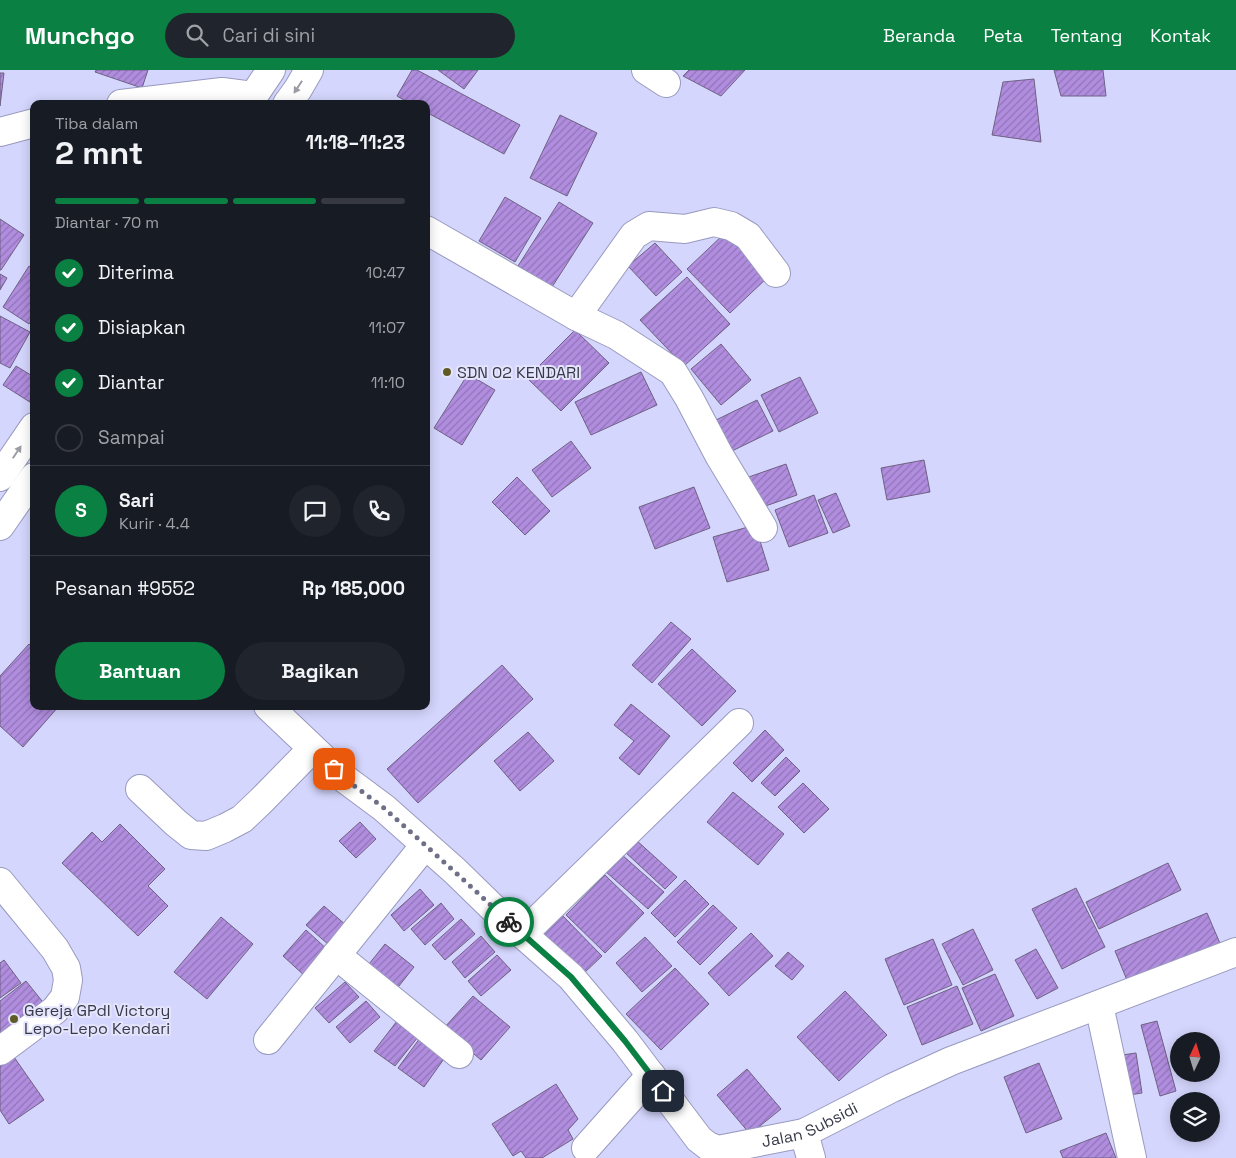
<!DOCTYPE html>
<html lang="id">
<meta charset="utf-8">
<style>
body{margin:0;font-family:"Space Grotesk",sans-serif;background:#20242c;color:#f1f3f6;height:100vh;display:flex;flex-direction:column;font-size:19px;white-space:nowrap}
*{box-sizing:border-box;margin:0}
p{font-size:16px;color:#9ea1a6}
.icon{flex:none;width:28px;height:28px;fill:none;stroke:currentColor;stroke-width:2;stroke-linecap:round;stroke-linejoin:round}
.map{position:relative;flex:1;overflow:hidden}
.details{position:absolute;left:30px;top:30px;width:400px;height:610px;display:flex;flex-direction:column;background:#171b24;border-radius:10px;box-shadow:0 2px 12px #0003}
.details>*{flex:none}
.needle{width:32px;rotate:4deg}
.fabs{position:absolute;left:1170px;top:962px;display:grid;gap:10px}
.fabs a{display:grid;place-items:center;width:50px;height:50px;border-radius:50%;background:#171b24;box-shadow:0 2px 12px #0003;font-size:25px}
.pin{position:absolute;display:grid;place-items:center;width:42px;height:42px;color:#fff;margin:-21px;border-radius:10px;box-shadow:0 2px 8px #0006}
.courier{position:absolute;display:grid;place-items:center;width:50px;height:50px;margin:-25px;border:4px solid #0b8043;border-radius:50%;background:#fff;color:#222;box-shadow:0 1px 6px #0007}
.overview em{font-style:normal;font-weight:800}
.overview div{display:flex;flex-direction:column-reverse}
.overview{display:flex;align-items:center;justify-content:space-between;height:85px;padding:0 25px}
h1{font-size:32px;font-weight:800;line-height:38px}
.bar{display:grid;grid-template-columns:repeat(4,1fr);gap:8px 5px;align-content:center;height:60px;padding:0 25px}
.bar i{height:6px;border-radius:4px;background:#363941}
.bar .selected{background:#0b8043}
.bar p{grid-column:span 4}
.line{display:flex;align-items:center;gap:12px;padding:0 25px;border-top:1px solid #363941}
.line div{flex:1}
.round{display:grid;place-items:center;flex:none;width:52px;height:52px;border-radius:26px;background:#20242c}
ol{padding:0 25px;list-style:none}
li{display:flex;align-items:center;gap:15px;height:55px}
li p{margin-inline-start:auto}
li .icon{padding:5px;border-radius:50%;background:#0b8043;color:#fff;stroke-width:4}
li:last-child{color:#9ea1a6}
li i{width:28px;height:28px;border:2px solid #363941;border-radius:50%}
.button{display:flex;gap:10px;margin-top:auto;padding:10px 25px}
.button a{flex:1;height:58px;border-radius:30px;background:#0b8043;color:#fff;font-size:20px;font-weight:800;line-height:58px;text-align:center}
.button a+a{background:#20242c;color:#f1f3f6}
header{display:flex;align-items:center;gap:30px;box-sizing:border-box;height:70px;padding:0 25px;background:#0b8043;color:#fff}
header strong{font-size:24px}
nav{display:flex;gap:28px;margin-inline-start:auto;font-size:18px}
.search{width:350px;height:45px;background:#20242c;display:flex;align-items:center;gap:12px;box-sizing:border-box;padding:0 18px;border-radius:28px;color:#9ea1a6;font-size:19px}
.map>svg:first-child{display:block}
.building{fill:url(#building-hatch);stroke:#6f6182}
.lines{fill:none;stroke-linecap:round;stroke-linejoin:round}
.minor-casing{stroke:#999abf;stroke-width:30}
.highway-casing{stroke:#999abf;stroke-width:30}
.minor{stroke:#fff;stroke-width:28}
.highway{stroke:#fff;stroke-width:28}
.oneway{fill:#9c9ca4}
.done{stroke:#6f7087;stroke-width:5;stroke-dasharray:0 9}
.route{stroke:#0b8043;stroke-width:6}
.poi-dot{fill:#5f5a26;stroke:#e4e5fc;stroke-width:2}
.labels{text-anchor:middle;stroke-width:4;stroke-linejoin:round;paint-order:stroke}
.poi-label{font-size:16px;fill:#383948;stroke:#e4e5fc;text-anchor:start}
.street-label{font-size:16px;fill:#383948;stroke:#e4e5fc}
</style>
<header>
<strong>Munchgo</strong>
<div class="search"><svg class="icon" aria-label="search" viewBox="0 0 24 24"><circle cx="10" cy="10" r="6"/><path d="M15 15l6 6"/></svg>Cari di sini</div>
<nav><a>Beranda</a><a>Peta</a><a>Tentang</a><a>Kontak</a></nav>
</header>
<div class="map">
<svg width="1236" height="1088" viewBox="0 0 1236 1088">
<defs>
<pattern id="building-hatch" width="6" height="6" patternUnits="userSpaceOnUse" patternTransform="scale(1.25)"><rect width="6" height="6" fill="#b18ddf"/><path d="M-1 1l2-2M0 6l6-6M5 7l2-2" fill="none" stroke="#9174b7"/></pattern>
</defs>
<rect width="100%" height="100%" fill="#d5d6fd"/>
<path class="building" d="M 96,0 L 148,0 L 142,18 L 95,2 Z
M 412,0 L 417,0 L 520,55 L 504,84 L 426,42 L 426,34 L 411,34 L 397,26 Z
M 438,0 L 478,0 L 464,19 Z
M 689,0 L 745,0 L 721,26 L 683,6 Z
M 1054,0 L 1103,0 L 1106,26 L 1061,26 Z
M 0,3 L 4,3 L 0,36 Z
M 1034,9 L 1041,72 L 992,65 L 1003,12 Z
M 560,45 L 597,63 L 567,126 L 530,108 Z
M 505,127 L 541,148 L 515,192 L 479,171 Z
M 559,132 L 593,153 L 552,217 L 518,196 Z
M 0,149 L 24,165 L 1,200 L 0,200 Z
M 725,163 L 768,207 L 730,243 L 687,199 Z
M 655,173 L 682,202 L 656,226 L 628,196 Z
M 29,196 L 34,199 L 34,246 L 29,254 L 3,237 Z
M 0,204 L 7,208 L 0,220 Z
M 687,207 L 730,254 L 684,296 L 640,250 Z
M 0,246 L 30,262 L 10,298 L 0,293 Z
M 575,260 L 609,293 L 561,341 L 527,308 Z
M 721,274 L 751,310 L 721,335 L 691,299 Z
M 16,296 L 34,307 L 34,332 L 33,334 L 3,315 Z
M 641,302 L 657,335 L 591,365 L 575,332 Z
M 468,304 L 495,320 L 462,375 L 434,358 Z
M 800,307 L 818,343 L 779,362 L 761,325 Z
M 757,330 L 773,361 L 732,381 L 716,350 Z
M 571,371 L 591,398 L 552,427 L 532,400 Z
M 924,390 L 930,422 L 887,430 L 881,398 Z
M 786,394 L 797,425 L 754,440 L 743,409 Z
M 517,407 L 550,441 L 525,465 L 492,432 Z
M 694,417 L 710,458 L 655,479 L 639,437 Z
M 836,423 L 850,456 L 833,463 L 818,430 Z
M 814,425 L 828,463 L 789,477 L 775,440 Z
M 755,455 L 769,500 L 727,512 L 713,467 Z
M 671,552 L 691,569 L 652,613 L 632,595 Z
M 29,574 L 34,578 L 34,636 L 59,636 L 23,677 L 0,656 L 0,606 Z
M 692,579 L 736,621 L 702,656 L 658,614 Z
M 502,595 L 533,629 L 418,733 L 387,699 Z
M 631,634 L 670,666 L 639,705 L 619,688 L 634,671 L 614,655 Z
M 765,660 L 784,680 L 752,712 L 733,693 Z
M 528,662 L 554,691 L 520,721 L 494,691 Z
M 786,687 L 800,701 L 775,726 L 761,713 Z
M 803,713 L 829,739 L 804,763 L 778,737 Z
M 733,722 L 784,764 L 758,795 L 707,752 Z
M 360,752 L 376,769 L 356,788 L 339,771 Z
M 120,754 L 165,799 L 148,816 L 168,836 L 138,866 L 62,793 L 92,762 L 102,772 Z
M 635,769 L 677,807 L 665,819 L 624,781 Z
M 621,784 L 664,822 L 648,839 L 605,801 Z
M 1168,793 L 1181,820 L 1099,859 L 1086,832 Z
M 605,805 L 644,843 L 605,883 L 566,845 Z
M 685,810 L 709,834 L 675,867 L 651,843 Z
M 1076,818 L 1105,877 L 1062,899 L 1032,839 Z
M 420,819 L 434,835 L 404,861 L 391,845 Z
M 441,833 L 454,849 L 425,875 L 411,859 Z
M 713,835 L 737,858 L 700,895 L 677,872 Z
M 324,836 L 347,856 L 329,875 L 306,855 Z
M 1207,843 L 1222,878 L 1129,915 L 1115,881 Z
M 561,844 L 602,886 L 583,904 L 543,863 Z
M 221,847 L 253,874 L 207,929 L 174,902 Z
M 461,849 L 475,864 L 445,890 L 432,875 Z
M 973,859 L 993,900 L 963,915 L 942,874 Z
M 306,860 L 329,881 L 306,907 L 283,886 Z
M 751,863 L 773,886 L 729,926 L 708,903 Z
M 481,866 L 495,882 L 465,908 L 452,892 Z
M 645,867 L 672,896 L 642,922 L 616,893 Z
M 933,869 L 952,915 L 904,935 L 885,889 Z
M 385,874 L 414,897 L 395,921 L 365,899 Z
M 1036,879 L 1058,918 L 1037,929 L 1015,890 Z
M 788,882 L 804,896 L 792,910 L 775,896 Z
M 497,885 L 511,900 L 481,926 L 468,911 Z
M 4,890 L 21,913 L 0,928 L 0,893 Z
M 675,898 L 709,934 L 661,980 L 626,944 Z
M 995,904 L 1014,946 L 981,961 L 962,918 Z
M 26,911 L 46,936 L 4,967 L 0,962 L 0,931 Z
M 345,912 L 359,927 L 329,953 L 315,938 Z
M 957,916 L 973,954 L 922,975 L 907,937 Z
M 845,921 L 887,965 L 839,1011 L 797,967 Z
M 473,926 L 510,957 L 481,990 L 444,958 Z
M 366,931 L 380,947 L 350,973 L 336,957 Z
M 397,951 L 418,967 L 395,996 L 374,981 Z
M 1157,951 L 1176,1021 L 1160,1026 L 1141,955 Z
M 420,968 L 446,986 L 424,1017 L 398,998 Z
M 1136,983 L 1142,1023 L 1129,1025 L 1122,985 Z
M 14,987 L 44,1030 L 9,1054 L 0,1040 L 0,996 Z
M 1039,993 L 1062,1049 L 1026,1063 L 1004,1007 Z
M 747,999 L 781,1039 L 750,1064 L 717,1025 Z
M 556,1014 L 578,1049 L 568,1060 L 573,1069 L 542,1088 L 526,1088 L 521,1081 L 513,1086 L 492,1054 Z
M 1106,1063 L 1116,1088 L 1063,1088 L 1060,1081 Z"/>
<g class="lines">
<defs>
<g id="minor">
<path d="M 646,0 L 666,13"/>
<path d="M 121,34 L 222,22 L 253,26"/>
<path d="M 0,62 L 34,53"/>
<path d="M 426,160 L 576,246 L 616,265 L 673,302 L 689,328 L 719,385 L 763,458"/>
<path d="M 576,246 L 634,165 L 649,156 L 685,159 L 714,152 L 731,156 L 748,166 L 776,203"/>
<path id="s1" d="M 268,636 L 345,709 L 384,738 L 455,801 L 494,839 L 571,907 L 625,971 L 699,1069 L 708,1076 L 718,1080 L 804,1063 L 892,1018 L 951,991 L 1236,882"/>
<path d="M 140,719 L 176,753 L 191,765 L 206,766 L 225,758 L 242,749 L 262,730 L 312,679"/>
<path d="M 0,812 L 55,879 L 66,898 L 68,910 L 65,927 L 55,940 L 0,981"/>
<path d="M 523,864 L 739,653"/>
<path d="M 336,885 L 459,984"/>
<path d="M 1099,935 L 1132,1088"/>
<path d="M 268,970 L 425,775"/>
<path d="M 804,1063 L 811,1088"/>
<path d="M 586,1078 L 651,1005"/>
</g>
<path id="highway" d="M 248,34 L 271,0
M 287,34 L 298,19 L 309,0
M 0,407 L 34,357
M 0,456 L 34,407"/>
</defs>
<use href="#minor" class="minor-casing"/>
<use href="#highway" class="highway-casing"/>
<use href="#minor" class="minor"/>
<use href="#highway" class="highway"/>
</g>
<defs><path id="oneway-solid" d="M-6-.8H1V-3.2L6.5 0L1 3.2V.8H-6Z" transform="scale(1.25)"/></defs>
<g class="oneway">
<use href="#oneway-solid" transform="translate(298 17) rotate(123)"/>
<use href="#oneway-solid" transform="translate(17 382) rotate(-56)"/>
</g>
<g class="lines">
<path class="done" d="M 334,699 L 345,709 L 384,738 L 455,802 L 509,852"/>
<path class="route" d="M 509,852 L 571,907 L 625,971 L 663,1021"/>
</g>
<g class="poi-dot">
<circle cx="447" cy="302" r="5"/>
<circle cx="14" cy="949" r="5"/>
</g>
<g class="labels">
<g class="poi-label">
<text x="457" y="308">SDN 02 KENDARI</text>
<text x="24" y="946">Gereja GPdI Victory<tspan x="24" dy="18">Lepo-Lepo Kendari</tspan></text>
</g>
<g class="street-label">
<text dy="6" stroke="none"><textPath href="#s1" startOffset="731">Jalan Subsidi</textPath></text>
</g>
</g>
</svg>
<div class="fabs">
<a><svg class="needle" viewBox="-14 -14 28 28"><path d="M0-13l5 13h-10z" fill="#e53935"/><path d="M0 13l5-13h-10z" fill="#9ea1a6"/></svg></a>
<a><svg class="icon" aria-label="layers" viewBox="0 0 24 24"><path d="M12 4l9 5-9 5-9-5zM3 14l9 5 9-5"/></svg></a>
</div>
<div class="pin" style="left:334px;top:699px;background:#ea580c"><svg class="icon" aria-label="bag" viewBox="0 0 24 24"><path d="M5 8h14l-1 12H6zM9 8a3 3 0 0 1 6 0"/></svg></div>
<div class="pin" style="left:663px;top:1021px;background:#1f2937"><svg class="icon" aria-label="home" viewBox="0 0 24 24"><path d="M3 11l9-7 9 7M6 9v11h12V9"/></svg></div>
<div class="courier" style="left:509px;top:852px"><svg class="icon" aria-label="bike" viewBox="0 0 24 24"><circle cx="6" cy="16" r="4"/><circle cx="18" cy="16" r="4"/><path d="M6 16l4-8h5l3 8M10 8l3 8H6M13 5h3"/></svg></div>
<section class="details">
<div class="overview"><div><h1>2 mnt</h1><p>Tiba dalam</p></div><em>11:18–11:23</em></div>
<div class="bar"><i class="selected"></i><i class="selected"></i><i class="selected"></i><i></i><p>Diantar · 70 m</p></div>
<ol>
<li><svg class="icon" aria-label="check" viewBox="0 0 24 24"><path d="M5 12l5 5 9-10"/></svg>Diterima<p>10:47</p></li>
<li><svg class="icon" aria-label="check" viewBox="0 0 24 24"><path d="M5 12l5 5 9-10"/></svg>Disiapkan<p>11:07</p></li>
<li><svg class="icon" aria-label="check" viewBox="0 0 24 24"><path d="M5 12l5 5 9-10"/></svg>Diantar<p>11:10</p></li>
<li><i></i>Sampai</li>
</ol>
<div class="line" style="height:90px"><b class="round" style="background:#0b8043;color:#fff">S</b><div><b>Sari</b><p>Kurir · 4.4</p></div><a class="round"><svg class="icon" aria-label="chat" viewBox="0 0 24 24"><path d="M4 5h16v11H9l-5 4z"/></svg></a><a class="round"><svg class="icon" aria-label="phone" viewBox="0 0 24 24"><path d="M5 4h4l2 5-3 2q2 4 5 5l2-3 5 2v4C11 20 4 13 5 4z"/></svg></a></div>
<div class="line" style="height:65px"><div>Pesanan #9552</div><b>Rp 185,000</b></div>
<div class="button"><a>Bantuan</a><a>Bagikan</a></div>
</section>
</div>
